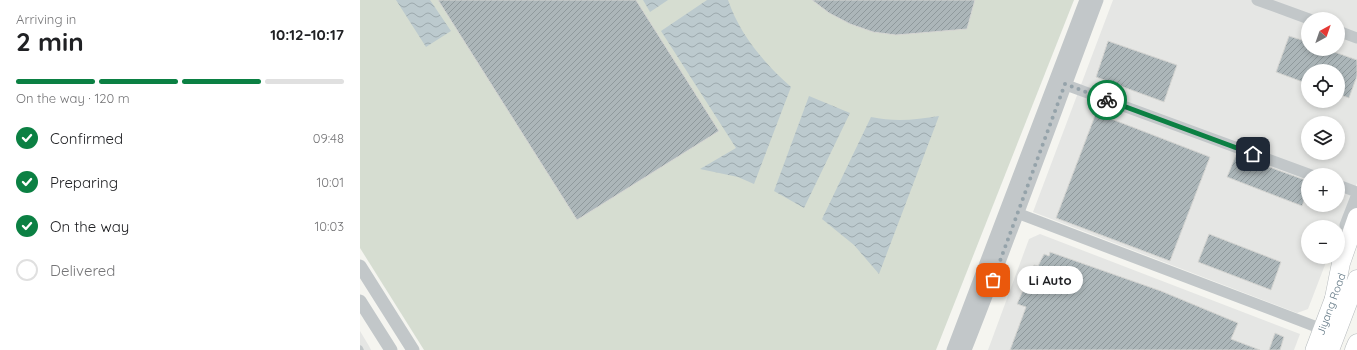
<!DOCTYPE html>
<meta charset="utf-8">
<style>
body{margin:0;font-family:Quicksand,sans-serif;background:#f6f6f6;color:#202124;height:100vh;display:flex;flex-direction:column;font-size:15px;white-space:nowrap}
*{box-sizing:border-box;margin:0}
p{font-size:13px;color:#757577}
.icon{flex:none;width:22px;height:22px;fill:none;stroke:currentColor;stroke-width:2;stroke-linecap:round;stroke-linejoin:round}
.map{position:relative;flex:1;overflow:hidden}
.side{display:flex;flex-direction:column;background:#fff;width:360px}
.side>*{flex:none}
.needle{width:26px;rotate:40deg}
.buttons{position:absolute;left:941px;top:12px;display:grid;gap:8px}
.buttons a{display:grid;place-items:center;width:44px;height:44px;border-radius:50%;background:#fff;box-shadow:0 2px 6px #0003;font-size:20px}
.pin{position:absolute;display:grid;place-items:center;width:34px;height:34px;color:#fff;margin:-17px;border-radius:8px;box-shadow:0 2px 6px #0006}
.courier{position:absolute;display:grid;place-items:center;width:40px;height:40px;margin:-20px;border:3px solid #0b8043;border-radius:50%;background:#fff;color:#222;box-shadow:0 1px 5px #0007}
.bubble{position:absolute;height:28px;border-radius:14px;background:#fff;box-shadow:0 2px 6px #0003;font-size:13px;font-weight:700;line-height:28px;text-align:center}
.summary em{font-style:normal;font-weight:700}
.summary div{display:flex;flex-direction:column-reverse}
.summary{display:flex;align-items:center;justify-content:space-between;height:68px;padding:0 16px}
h1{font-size:26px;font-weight:700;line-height:30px}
.bar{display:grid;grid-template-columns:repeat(4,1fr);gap:6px 4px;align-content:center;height:48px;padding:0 16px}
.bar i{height:5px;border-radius:3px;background:#e0e0e0}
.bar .selected{background:#0b8043}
.bar p{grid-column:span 4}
ol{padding:0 16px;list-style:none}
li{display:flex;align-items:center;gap:12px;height:44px}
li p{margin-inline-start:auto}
li .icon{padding:4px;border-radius:50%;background:#0b8043;color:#fff;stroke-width:4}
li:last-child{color:#757577}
li i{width:22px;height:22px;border:2px solid #e0e0e0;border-radius:50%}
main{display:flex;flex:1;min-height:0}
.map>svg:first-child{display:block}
.built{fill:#e5e6e4;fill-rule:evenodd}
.pitch{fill:#d6ddd1}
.water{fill:url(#water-waves)}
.building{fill:url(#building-hatch);stroke:#d6d6d3}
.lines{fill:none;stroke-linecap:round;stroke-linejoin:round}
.primary-casing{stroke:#b5babd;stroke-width:18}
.trunk-casing{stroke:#b6babd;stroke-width:19}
.service{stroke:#c2c7c9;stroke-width:5.5}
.minor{stroke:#c2c7c9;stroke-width:11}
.tertiary{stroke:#c2c7c9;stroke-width:13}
.primary{stroke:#fff;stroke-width:17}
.trunk{stroke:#fff;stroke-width:18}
.done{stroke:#95a3aa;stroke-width:4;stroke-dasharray:0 7.2}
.route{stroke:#0b8043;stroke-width:5}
.labels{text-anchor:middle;stroke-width:4;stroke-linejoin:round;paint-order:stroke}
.street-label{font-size:11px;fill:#617784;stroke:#fff}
</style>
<main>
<section class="side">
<div class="summary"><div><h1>2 min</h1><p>Arriving in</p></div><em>10:12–10:17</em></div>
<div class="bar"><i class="selected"></i><i class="selected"></i><i class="selected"></i><i></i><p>On the way · 120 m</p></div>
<ol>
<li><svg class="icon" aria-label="check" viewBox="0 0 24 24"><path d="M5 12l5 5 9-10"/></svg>Confirmed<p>09:48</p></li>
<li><svg class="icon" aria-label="check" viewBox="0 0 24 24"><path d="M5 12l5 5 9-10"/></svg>Preparing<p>10:01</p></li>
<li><svg class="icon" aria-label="check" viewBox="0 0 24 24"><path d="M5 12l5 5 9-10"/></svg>On the way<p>10:03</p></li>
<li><i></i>Delivered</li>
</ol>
</section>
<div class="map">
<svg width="997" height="350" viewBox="0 0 997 350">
<defs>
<pattern id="water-waves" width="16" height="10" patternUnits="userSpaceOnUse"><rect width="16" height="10" fill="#bccace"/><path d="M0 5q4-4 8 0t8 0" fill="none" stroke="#9ca9ad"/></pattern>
<pattern id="building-hatch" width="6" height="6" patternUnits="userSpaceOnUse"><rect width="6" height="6" fill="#acb6b9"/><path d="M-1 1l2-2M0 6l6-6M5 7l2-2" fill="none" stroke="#8f999c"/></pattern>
</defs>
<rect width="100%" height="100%" fill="#f5f5f0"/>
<path class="built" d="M 753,0 L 997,0 L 997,183 L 978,232 L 978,227 L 948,227 L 948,257 L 968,257 L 948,309 L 937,313 L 673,212 ZM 948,19 L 978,19 L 978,49 L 948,49 ZM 948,71 L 978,71 L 978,101 L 948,101 ZM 948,123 L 978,123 L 978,153 L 948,153 ZM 948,175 L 978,175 L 978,205 L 948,205 Z
M 680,234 L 940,334 L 934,350 L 628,350 L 669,239 Z
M 0,331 L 9,346 L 11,350 L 0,350 Z"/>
<path class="pitch" d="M 0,0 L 714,0 L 576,350 L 64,350 L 0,248 Z"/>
<path class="water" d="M 36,0 L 70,0 L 91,31 L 66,47 Z
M 283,0 L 308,0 L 290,12 Z
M 347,0 L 368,0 C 380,35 404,63 431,87 L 394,184 L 378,177 L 340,169 L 376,148 L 301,31 Z
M 449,96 L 490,113 L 444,208 L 414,191 Z
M 579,116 L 519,274 L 494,245 L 462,219 L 511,117 C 534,122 556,120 579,116 Z"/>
<path class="building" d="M 78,0 L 276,0 L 359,131 L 217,220 Z
M 452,0 L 615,0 L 607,29 L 536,35 L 513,32 L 490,24 L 469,13 Z
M 929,36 L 948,42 L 948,49 L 966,49 L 997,60 L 997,76 L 989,98 L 978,94 L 978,71 L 948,71 L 948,84 L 916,72 Z
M 748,41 L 817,65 L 804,102 L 736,77 Z
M 736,113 L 850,157 L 810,261 L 696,218 Z
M 876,155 L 948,181 L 948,190 L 942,206 L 867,177 Z
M 849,234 L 921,262 L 911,290 L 838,262 Z
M 690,252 L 801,291 L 878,323 L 871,339 L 900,350 L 650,350 L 666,307 L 657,304 L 674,265 L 678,266 L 684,254 L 689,256 Z
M 915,333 L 924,337 L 920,350 L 909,350 Z"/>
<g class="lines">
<defs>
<path id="primary" d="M 954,350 L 979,284"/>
<path id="trunk" d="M 974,298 L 981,263 L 997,217
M 970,350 L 997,279
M 994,350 L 997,343"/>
</defs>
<use href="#primary" class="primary-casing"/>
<use href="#trunk" class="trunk-casing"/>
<path class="service" d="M 0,348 L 1,350"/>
<path class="minor" d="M 897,0 L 949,19
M 978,31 L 997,38
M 698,82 L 951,175
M 978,185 L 997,192
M 649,210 L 962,329
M 985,225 L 997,194"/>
<path class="tertiary" d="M 0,266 L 53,350
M 0,301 L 31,350
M 593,350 L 726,0
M 605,350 C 651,234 693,117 737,0"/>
<use href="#primary" class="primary"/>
<use href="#trunk" class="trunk"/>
</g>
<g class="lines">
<path class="done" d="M 633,280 L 705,84 L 747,100"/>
<path class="route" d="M 747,100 L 893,154"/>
</g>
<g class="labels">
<g class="street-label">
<text transform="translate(971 304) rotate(-70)" y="4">Jiyang Road</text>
</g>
</g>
</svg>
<div class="buttons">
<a><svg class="needle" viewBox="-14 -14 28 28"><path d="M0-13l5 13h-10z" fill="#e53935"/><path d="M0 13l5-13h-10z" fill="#757577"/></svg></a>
<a><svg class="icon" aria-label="locate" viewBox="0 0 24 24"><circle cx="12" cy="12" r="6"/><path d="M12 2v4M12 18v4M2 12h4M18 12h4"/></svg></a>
<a><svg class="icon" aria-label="layers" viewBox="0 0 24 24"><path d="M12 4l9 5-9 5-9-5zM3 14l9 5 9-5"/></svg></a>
<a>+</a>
<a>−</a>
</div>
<div class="pin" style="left:633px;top:280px;background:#ea580c"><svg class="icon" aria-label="bag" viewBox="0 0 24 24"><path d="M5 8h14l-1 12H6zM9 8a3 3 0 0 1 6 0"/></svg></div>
<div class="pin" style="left:893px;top:154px;background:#1f2937"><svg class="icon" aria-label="home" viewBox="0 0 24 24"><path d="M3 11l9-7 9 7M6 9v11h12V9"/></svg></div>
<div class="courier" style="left:747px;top:100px"><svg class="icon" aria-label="bike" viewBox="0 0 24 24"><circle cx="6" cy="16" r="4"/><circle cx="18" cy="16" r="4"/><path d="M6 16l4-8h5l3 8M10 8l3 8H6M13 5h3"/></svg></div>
<div class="bubble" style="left:657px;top:266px;width:66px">Li Auto</div>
</div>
</main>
